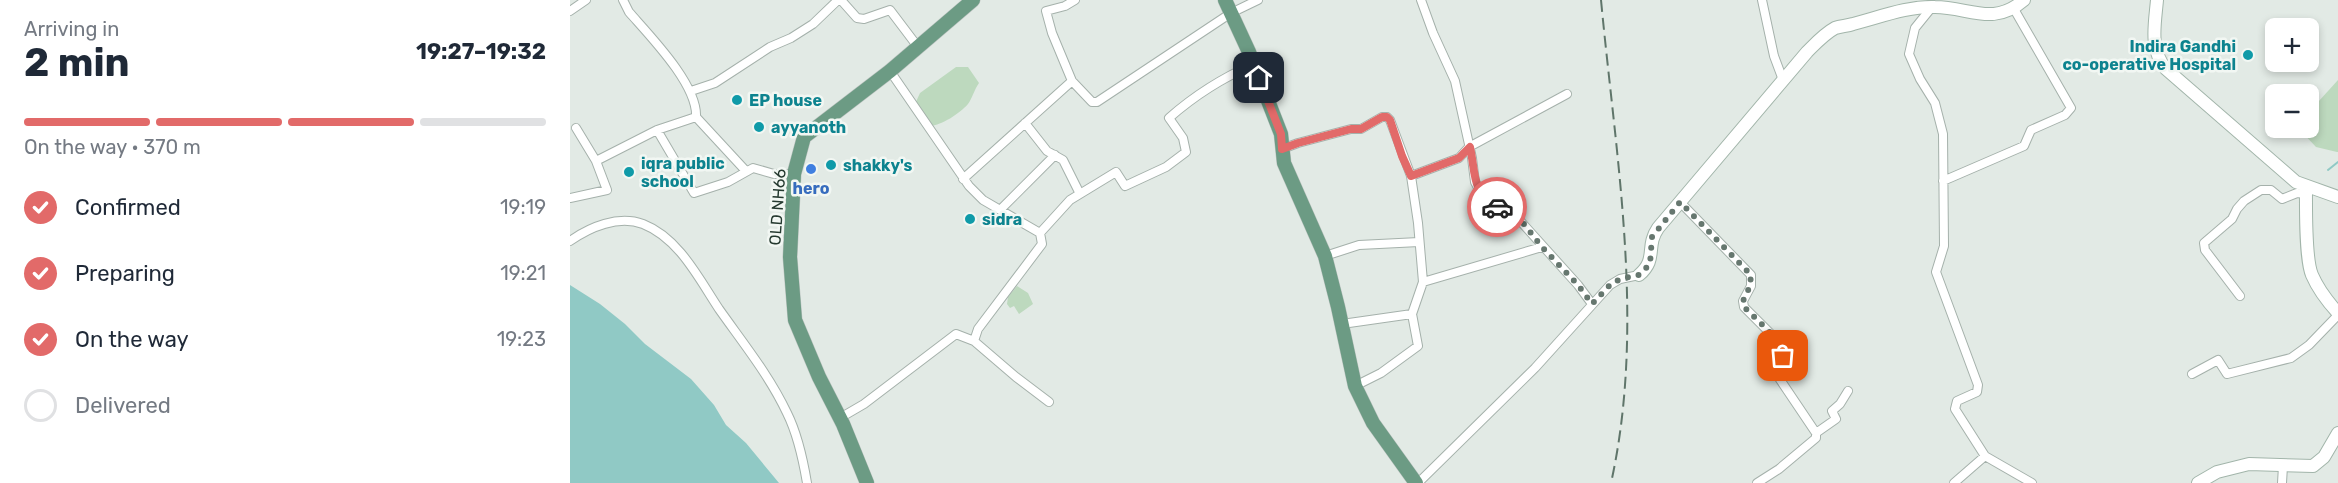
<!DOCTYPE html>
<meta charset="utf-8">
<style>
body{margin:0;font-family:Rubik,sans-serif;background:#f2f2f3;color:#1f2937;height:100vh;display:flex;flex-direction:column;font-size:22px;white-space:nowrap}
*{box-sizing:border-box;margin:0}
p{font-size:20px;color:#747a83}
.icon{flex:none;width:33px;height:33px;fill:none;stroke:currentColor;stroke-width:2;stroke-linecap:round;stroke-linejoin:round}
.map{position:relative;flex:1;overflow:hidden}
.drawer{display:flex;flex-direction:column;background:#fff;width:570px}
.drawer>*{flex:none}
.controls{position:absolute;left:1695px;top:18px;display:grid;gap:12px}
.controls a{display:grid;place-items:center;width:54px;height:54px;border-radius:9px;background:#fff;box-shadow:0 3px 9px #0003;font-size:30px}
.pin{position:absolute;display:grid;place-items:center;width:51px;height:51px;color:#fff;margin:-26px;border-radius:12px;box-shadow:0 3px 9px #0006}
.courier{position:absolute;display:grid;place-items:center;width:60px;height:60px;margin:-30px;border:4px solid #e26a69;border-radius:50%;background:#fff;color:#222;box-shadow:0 2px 8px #0007}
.overview em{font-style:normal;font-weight:700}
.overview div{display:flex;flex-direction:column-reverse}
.overview{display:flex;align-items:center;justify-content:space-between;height:102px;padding:0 24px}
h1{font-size:39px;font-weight:700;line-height:45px}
.bar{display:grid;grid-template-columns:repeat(4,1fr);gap:9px 6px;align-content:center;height:72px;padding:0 24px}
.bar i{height:8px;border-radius:4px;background:#e0e1e3}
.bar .on{background:#e26a69}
.bar p{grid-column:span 4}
ol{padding:0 24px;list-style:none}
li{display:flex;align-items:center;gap:18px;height:66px}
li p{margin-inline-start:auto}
li .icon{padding:6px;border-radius:50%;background:#e26a69;color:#fff;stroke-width:4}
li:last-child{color:#747a83}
li i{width:33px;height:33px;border:3px solid #e0e1e3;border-radius:50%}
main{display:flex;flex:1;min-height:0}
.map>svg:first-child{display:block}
.green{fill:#bdd9be}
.water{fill:#90c9c5}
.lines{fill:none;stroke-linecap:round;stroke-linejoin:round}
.stream{stroke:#90c9c5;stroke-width:2}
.street-casing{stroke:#a5b1ab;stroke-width:10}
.secondary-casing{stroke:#a2b5aa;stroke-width:14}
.primary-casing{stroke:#bdc4c1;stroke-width:15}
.street{stroke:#fff;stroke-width:8}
.secondary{stroke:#fff;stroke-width:12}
.primary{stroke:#6c9b84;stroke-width:14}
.rail{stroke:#5f756a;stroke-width:2;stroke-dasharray:12 6;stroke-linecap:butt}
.done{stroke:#66776f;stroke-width:6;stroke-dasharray:0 10.8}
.route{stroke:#e26a69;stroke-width:8}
.culture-dot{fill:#0f9aa8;stroke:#f2f7f3;stroke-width:2}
.shop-dot{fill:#3f7fe0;stroke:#f2f7f3;stroke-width:2}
.labels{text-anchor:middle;stroke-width:5;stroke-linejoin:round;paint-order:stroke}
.culture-label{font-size:16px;font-weight:bold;fill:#0d838f;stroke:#f2f7f3;text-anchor:start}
.shop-label{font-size:16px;font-weight:bold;fill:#366cbe;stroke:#f2f7f3}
.street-label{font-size:16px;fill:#24392f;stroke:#f2f7f3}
</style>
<main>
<section class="drawer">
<div class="overview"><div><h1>2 min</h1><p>Arriving in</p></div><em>19:27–19:32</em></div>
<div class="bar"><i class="on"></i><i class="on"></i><i class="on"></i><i></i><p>On the way · 370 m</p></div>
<ol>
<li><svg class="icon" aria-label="check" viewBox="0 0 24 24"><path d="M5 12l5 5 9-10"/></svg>Confirmed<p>19:19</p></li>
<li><svg class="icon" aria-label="check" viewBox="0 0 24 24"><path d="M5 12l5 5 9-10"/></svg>Preparing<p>19:21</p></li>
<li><svg class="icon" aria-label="check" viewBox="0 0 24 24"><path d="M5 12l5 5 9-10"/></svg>On the way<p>19:23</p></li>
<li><i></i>Delivered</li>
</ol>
</section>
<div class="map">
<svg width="1768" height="483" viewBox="0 0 1768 483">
<rect width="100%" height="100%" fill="#e2eae5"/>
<path class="green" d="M 386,67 L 398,67 L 409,83 C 404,90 402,99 398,104 C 389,114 372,125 360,126 L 345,104 L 350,93 Z
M 1768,80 L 1768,152 L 1767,152 L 1746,147 L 1728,128 L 1738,128 L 1739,112 Z
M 447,286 L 458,293 L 463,304 L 449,314 L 444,306 L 440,308 L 437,304 L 438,297 Z"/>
<path class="water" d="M 0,285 L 30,304 L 55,324 L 75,344 L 121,379 L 144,405 L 156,425 L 176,443 L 209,483 L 0,483 Z"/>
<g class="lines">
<path class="stream" d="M 1758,170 L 1768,162"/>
<defs>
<path id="street" d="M 53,0 L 59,12 C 80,36 128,85 126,117
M 271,0 L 287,18 L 294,19 L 320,10 L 348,47
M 851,0 L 863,33 L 885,81 L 902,158 L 905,182 L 911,193 L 926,206 L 944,214 L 1008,285 L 1022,304
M 1192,0 L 1204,56 L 1213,80
M 1362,7 L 1345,28 L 1339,54 L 1350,79 L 1365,103 L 1373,134 L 1374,246 L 1366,272 L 1408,385 L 1407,392 L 1387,401 L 1385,409 L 1415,456 L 1462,483
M 0,11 L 16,0
M 320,71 L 399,186 L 413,200 L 470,233 L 472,244 L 408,329 L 404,341 L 446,377 L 479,402
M 502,81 L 522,102 L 527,102 L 661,13 L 688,0
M 121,91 L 145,83 L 200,47 L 221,38 L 243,24 L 268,0
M 126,117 L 175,170
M 455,123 L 477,151 L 493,160 L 510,194
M 6,128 L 26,161
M 87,130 L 124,193 L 158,182 L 183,168 L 204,174 L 224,174
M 712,149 L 728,143 L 781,129 L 791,129 L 812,117 L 817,117 L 820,120 L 841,176 L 848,223 L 853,282 L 842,314 L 848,346 L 811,373 L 785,386
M 841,176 L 889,158 L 899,147 L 997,94
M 393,179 L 502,81 L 482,33 L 476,11 L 495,6 L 505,0
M 1373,181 L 1454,146 L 1461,130 L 1495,115 L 1501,108 L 1444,9
M 0,198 L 37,190 L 26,161 L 87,130 L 126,117
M 1110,202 L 1181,275 L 1181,286 L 1173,301 L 1174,307 L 1215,348 L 1213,356 L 1204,366 L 1205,372 L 1246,433
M 431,209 L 485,155
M 470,233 L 500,200 L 546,172 L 555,186 L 596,167 L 616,152 L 613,138 L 599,118 C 625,95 652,78 684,64
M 0,241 C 20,227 48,215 73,224 C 109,238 129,279 149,309 C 173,343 199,375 217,413 C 228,435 233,459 237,483
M 755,256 L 789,245 L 849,242
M 853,282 L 972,247
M 1670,296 L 1635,250 L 1634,243 L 1662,219 L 1667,209 L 1674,201 L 1691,190 L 1701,190 L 1712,199 L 1727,193 L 1736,194
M 772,324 L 842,314
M 1622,374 L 1648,360 L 1657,374 L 1721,358 L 1739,345 L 1768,315
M 270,418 L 294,404 L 386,334 L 404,341
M 848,483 L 965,368 L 1040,285 L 1050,279 L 1069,275
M 1187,483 L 1209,469 L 1246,438 L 1246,433 L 1266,419 L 1262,411 L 1270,404 L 1278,391
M 1384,483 L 1415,456
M 1712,483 L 1713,466"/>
<path id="secondary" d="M 1587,0 C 1585,24 1579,49 1596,69 L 1726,182 L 1768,197
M 1736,186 C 1736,206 1735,259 1742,275 C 1748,289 1758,302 1768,313
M 1069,275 C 1088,259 1075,247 1088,228 L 1237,52 C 1246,43 1254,34 1265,28 C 1271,26 1277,26 1283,24 C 1310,17 1338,6 1365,7 C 1399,7 1423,27 1454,0
M 1628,483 L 1647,472 L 1679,464 L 1743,466 L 1754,457 L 1768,433"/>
<path id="primary" d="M 655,0 L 679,52 L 711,134 L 714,163 L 755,256 L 768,307 L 785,386 L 803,423 L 846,483
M 297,483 L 273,424 L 249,377 L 225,320 L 220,257 L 224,174 L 234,137 L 320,71 L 403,0"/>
</defs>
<use href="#street" class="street-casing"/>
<use href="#secondary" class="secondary-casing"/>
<use href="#primary" class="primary-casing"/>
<use href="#street" class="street"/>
<use href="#secondary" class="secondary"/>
<use href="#primary" class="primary"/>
<path class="rail" d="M 1031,0 C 1046,159 1076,325 1041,483"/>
</g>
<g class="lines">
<path class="done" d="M 927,207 L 944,214 L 954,224 L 972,247 L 1008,285 L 1022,304 L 1040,285 L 1050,279 L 1069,275 L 1080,264 L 1082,237 L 1110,202 L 1181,275 L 1180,286 L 1173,301 L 1174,307 L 1212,344 L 1215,348 L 1213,356"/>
<path class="route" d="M 689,78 L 711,134 L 712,149 L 728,143 L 781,129 L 791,129 L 812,117 L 817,117 L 820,120 L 832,156 L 841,176 L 889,158 L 900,147 C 906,174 901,191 927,207"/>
</g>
<g class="culture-dot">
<circle cx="1678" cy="55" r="6"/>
<circle cx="167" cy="100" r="6"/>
<circle cx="189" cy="127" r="6"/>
<circle cx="261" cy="165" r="6"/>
<circle cx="59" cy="172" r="6"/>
<circle cx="400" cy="219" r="6"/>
</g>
<circle class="shop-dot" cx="241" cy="169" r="6"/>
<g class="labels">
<g class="culture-label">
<text x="1666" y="52" text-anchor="end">Indira Gandhi<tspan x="1666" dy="18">co-operative Hospital</tspan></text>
<text x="179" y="106">EP house</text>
<text x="201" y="133">ayyanoth</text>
<text x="71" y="169">iqra public<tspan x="71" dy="18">school</tspan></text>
<text x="273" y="171">shakky's</text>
<text x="412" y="225">sidra</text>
</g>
<g class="shop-label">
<text x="241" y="194">hero</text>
</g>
<g class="street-label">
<text transform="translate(207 207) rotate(-86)" y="6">OLD NH66</text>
</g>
</g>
</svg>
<div class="controls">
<a>+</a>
<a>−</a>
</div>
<div class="pin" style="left:1213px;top:356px;background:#ea580c"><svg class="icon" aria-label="bag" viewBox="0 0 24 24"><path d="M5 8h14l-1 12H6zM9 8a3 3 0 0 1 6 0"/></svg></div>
<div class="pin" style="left:689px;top:78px;background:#1f2937"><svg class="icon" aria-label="home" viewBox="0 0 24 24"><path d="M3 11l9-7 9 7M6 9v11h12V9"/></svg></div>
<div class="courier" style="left:927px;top:207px"><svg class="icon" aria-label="car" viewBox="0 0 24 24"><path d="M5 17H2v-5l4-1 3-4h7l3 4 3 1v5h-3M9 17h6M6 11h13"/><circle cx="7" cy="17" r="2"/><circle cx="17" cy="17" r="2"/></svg></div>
</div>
</main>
